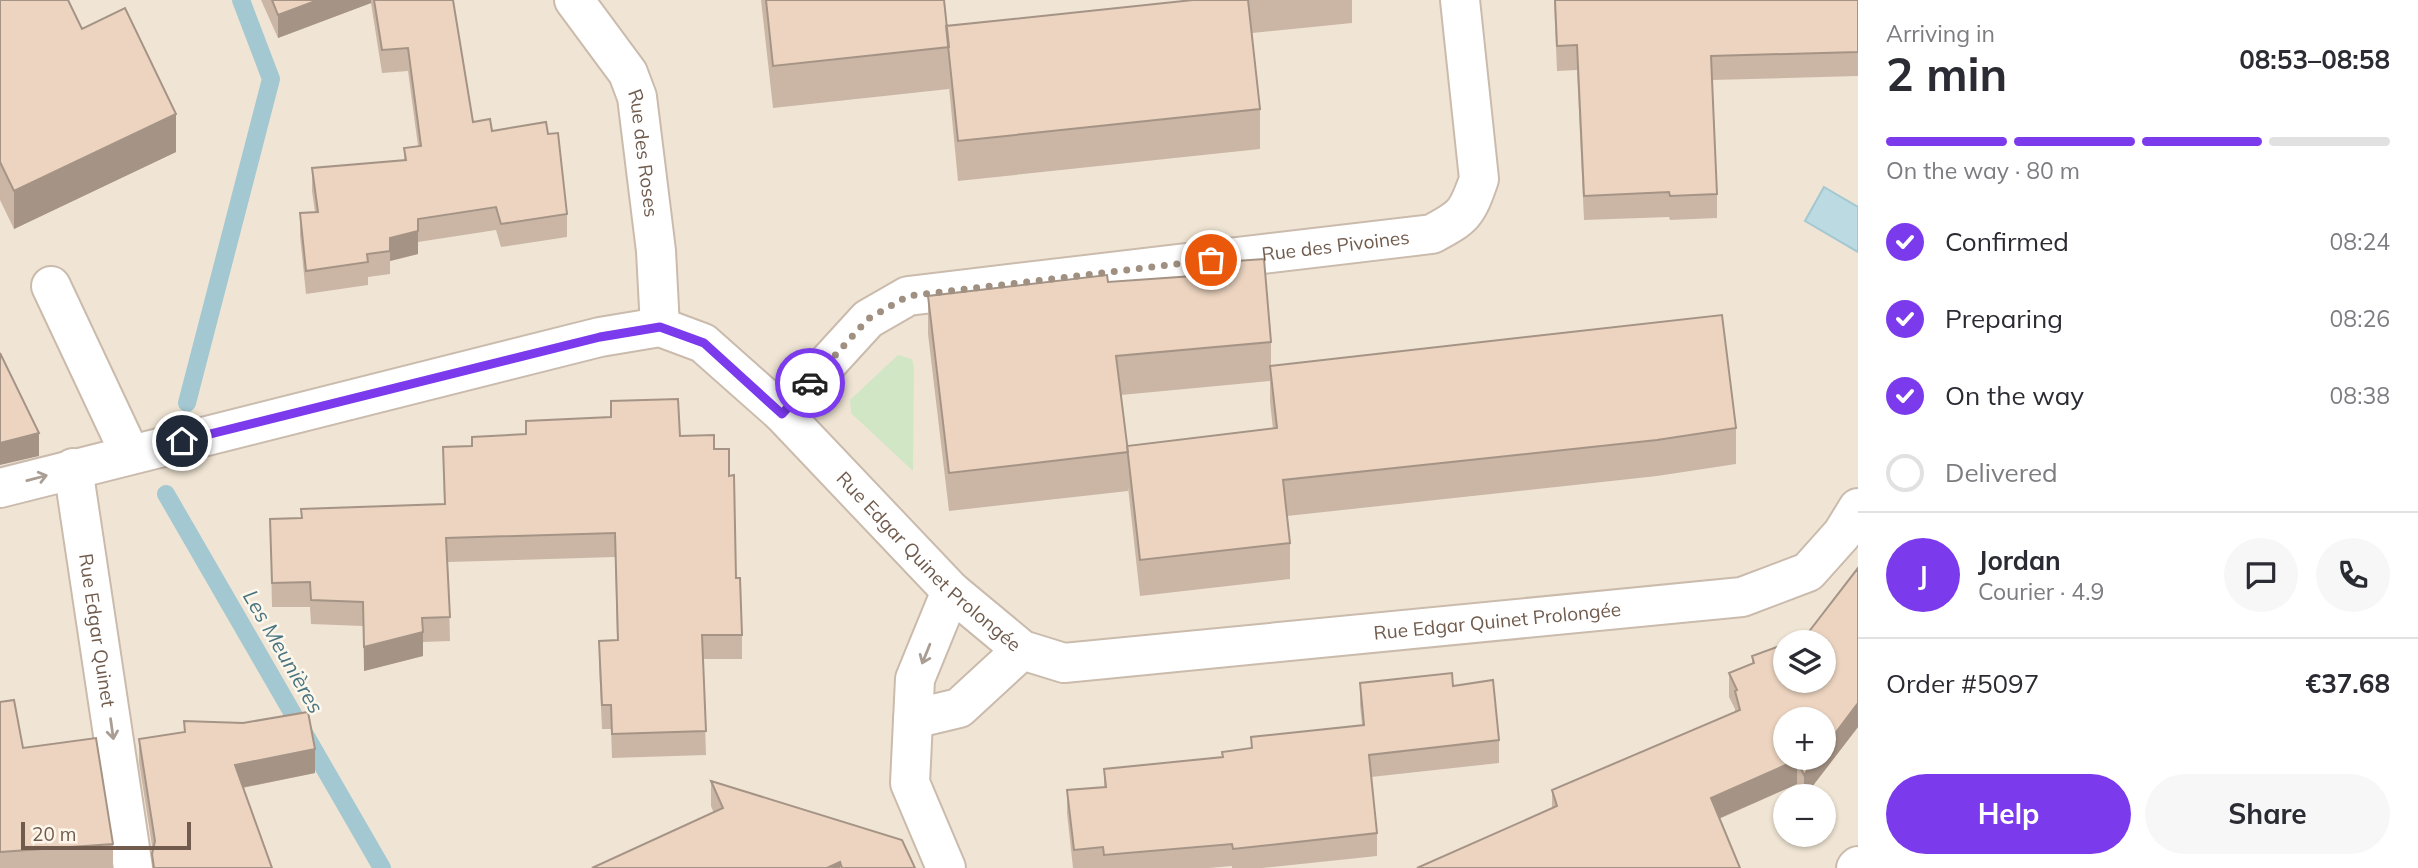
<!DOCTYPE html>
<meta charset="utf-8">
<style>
body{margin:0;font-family:Mulish,sans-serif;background:#f7f7f7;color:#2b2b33;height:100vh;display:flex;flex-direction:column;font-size:26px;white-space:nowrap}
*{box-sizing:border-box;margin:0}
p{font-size:23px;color:#7c7c81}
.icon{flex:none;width:38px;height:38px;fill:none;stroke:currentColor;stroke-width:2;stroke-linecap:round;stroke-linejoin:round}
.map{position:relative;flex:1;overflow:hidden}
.panel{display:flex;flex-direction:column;background:#fff;width:560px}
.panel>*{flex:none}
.controls{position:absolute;left:1773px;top:630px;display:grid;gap:14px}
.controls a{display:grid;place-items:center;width:63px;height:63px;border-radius:50%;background:#fff;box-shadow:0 2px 5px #0004;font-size:35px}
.scale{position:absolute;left:21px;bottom:18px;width:170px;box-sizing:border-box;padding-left:7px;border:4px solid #705b4d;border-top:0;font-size:19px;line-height:24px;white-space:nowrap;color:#705b4d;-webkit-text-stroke:5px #fdf7eb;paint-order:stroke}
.pin{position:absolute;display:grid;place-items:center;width:60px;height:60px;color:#fff;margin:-30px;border:4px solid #fff;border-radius:50%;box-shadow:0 2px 7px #0007}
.courier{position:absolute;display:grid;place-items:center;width:70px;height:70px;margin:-35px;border:5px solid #7c3aed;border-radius:50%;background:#fff;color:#222;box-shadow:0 2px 9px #0007}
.summary em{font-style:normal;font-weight:700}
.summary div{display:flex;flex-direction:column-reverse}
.summary{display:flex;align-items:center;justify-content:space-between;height:119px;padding:0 28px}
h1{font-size:46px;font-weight:700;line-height:52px}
.bar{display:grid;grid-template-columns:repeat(4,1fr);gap:10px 7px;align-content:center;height:84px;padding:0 28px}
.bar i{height:9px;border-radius:5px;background:#e1e1e2}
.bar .current{background:#7c3aed}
.bar p{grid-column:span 4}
.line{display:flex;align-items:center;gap:18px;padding:0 28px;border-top:2px solid #e1e1e2}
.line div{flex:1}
.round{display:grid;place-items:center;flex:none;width:74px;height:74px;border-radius:37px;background:#f7f7f7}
ol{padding:0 28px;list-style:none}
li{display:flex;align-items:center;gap:21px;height:77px}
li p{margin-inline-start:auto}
li .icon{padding:7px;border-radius:50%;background:#7c3aed;color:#fff;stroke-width:4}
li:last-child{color:#7c7c81}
li i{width:38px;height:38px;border:4px solid #e1e1e2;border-radius:50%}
.button{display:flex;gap:14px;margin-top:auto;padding:14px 28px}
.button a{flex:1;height:80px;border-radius:42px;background:#7c3aed;color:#fff;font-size:28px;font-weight:700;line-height:80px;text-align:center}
.button a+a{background:#f7f7f7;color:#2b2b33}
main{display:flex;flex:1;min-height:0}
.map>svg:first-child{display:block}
.residential{fill:#f0e5d4;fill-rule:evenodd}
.green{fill:#d1e6c5}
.water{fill:#bcdae1;stroke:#a3c8d2;stroke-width:2}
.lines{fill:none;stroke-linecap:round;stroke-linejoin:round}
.stream{stroke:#a3c8d2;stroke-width:18}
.minor-casing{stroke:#cabbad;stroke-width:42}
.minor{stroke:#fff;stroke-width:38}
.wall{fill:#cbb6a5;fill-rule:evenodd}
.shaded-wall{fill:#a59486}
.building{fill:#ecd4c0;stroke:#a59486;stroke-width:2}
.oneway{stroke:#a99d94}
.done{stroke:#a09082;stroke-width:7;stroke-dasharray:0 12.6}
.route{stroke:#7c3aed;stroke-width:9}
.labels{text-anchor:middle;stroke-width:5;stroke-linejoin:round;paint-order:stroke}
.street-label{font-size:19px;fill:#705b4d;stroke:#fdf7eb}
.water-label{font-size:21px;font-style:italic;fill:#497481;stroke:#fdf7eb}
</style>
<main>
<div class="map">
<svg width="1858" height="868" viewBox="0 0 1858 868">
<rect width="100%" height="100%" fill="#faf3e5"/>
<path class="residential" d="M 0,0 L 1858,0 L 1858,868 L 0,868 ZM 1785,642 L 1824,642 L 1824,681 L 1785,681 ZM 1785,719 L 1824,719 L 1824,758 L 1785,758 ZM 1785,796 L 1824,796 L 1824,835 L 1785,835 Z"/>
<path class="green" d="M 898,355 L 912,359 L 914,367 L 913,471 L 851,413 L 850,400 Z"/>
<path class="water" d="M 1824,187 L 1858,207 L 1858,252 L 1805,221 Z"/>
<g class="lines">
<path class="stream" d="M 187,403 L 271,79 L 241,0
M 166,494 L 382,868"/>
<defs>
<g id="minor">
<path id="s1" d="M 574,0 L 628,73 L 637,97 L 656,251 L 660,327"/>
<path d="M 51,286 L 130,454"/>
<path id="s2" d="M 782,413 L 868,319 L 908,296 L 1432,234 C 1464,217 1467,214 1479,179 L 1460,0"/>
<path id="s3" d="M 73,468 L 133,868"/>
<path id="s4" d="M 0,488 L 600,337 L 660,327 L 703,343 L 782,413 L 951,591 L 1022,650 L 1064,663 L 1742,597 L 1808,572 L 1842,534 L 1858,508"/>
<path d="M 913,719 L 959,708 L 1022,650"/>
<path d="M 946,868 L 910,783 L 915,679 L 951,591"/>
<path d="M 1856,868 L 1858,866"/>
</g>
</defs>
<use href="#minor" class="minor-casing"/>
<use href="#minor" class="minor"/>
</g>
<path class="wall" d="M 0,0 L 82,29 L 176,152 L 14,229 L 0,200 Z
M 261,0 L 453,0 L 473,122 L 492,131 L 567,214 L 567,237 L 501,247 L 496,230 L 418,242 L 418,254 L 390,261 L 390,274 L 368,277 L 368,285 L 306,294 L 300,236 L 300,213 L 315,212 L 312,191 L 312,168 L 404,160 L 404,148 L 418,146 L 408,71 L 382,73 L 371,3 L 278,38 Z
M 761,0 L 944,0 L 946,26 L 1193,0 L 1352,0 L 1352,23 L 1252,33 L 1260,109 L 1260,149 L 958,181 L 949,87 L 949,89 L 773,108 Z
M 1554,0 L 1858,0 L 1858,76 L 1712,80 L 1717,194 L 1717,218 L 1670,220 L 1669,217 L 1584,220 L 1577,70 L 1557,71 Z
M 1192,264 L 1271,342 L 1271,366 L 1736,428 L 1736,464 L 1657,476 L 1287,516 L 1290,543 L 1290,579 L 1140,596 L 1128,487 L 1128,491 L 949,511 L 928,334 L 928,296 L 1192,276 ZM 1270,381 L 1270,402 L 1273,429 L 1127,446 L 1121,395 Z
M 680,436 L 714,449 L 729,476 L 736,578 L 742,635 L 742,659 L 703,659 L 706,755 L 612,758 L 611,729 L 602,729 L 599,665 L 599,641 L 617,640 L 615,557 L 448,562 L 450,641 L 423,642 L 423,656 L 364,671 L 363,626 L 311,624 L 310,607 L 272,607 L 270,519 L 301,518 L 444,504 L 443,447 Z
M 1752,656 L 1858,727 L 1805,796 L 1803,796 L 1797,784 L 1719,819 L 1552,808 L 1552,790 L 1735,712 L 1735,709 L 1729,697 L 1729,673 L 1752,664 Z
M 1360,683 L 1453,686 L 1499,740 L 1499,763 L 1371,777 L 1377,833 L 1377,856 L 1262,868 L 1232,868 L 1232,866 L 1209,868 L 1073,868 L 1067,813 L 1067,790 L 1104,787 L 1104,769 L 1222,757 L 1222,752 L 1251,748 L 1251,737 L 1362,725 L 1360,705 Z
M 0,702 L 23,748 L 113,844 L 113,868 L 0,868 Z
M 184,721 L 315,773 L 243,788 L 272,868 L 152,868 L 153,852 L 139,762 L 139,739 L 184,732 Z
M 711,781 L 915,868 L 592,868 L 714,813 L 711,806 Z"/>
<path class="shaded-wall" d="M 318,0 L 371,0 L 371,3 L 278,38 L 278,15 Z
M 176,114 L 176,152 L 14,229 L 14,191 Z
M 418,231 L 418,254 L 390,261 L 390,238 Z
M 39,433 L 39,456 L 0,465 L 0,443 Z
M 423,632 L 423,656 L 364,671 L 364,647 Z
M 1858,703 L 1858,727 L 1805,796 L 1804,796 L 1804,775 L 1816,758 L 1824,758 L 1824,748 Z
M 315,749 L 315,773 L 235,789 L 235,765 Z
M 1797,760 L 1797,784 L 1711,822 L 1711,798 Z
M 840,862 L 840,868 L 827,868 Z"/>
<path class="building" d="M 0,0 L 68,0 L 82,29 L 125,8 L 176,114 L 14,191 L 0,162 Z
M 272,0 L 318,0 L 278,15 Z
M 374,0 L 453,0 L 473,122 L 490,119 L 492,131 L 546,122 L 548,134 L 558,133 L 567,214 L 501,224 L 496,207 L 418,219 L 418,231 L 390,238 L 390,251 L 367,254 L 368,262 L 306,271 L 300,213 L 318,212 L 312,168 L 406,160 L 404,148 L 421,146 L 408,48 L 382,50 Z
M 766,0 L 944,0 L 949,47 L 773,66 Z
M 1193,0 L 1248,0 L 1260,109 L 958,141 L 946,26 Z
M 1555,0 L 1858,0 L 1858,52 L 1711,56 L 1717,194 L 1670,196 L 1669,192 L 1584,196 L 1577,45 L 1557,46 Z
M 1264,259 L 1271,342 L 1116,356 L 1128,452 L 949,473 L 928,296 L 1107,275 L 1108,282 L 1193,276 L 1192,264 Z
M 1722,315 L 1736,428 L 1657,440 L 1283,480 L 1290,543 L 1140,560 L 1127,446 L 1277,428 L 1270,366 Z
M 0,353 L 39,433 L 0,443 Z
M 678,399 L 680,436 L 714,435 L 714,449 L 729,449 L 729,476 L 734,475 L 736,578 L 740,578 L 742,635 L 702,635 L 706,731 L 612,734 L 611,705 L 602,705 L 599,641 L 618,640 L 615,533 L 446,538 L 450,617 L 422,618 L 423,632 L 364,647 L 363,602 L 311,600 L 310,582 L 272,583 L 270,519 L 302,518 L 301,509 L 445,504 L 443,447 L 472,446 L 472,437 L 526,434 L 526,421 L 611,417 L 611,401 Z
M 1858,568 L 1858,703 L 1824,748 L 1824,719 L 1785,719 L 1785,758 L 1816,758 L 1804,775 L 1797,760 L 1711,798 L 1740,868 L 1417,868 L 1557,806 L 1552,790 L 1740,710 L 1735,691 L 1737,690 L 1729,673 L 1754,663 L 1752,656 L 1785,644 L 1785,681 L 1824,681 L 1824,642 L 1791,642 L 1804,638 Z
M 1452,673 L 1453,686 L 1493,680 L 1499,740 L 1369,755 L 1377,833 L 1233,849 L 1232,844 L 1104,855 L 1103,847 L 1074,850 L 1067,790 L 1106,787 L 1104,769 L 1223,757 L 1222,752 L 1252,748 L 1251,737 L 1364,725 L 1360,683 Z
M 14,700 L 23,748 L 96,738 L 113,844 L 0,852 L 0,702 Z
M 308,712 L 315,749 L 235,765 L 272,868 L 154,868 L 152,854 L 155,841 L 139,739 L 185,732 L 184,721 L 243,723 Z
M 711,781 L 902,840 L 915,868 L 842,868 L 840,862 L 827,868 L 592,868 L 723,808 Z"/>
<defs><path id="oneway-shaft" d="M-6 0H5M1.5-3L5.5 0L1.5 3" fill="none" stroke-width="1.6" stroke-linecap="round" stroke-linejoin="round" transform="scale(1.75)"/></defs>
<g class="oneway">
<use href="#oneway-shaft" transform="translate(37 478) rotate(-15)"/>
<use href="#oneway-shaft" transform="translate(926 654) rotate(112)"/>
<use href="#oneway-shaft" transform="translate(112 729) rotate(82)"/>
</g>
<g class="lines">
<path class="done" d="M 810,383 L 868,319 L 908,296 L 1211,260"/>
<path class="route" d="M 182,441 L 600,337 L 660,327 L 704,343 L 782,414 L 810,383"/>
</g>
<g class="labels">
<g class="street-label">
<text dy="7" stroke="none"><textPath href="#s1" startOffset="173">Rue des Roses</textPath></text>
<text dy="7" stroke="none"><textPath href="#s2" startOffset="604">Rue des Pivoines</textPath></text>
<text dy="7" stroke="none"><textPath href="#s4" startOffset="1040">Rue Edgar Quinet Prolongée</textPath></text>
<text dy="7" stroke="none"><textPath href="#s4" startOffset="1648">Rue Edgar Quinet Prolongée</textPath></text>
<text dy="7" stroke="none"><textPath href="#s3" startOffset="164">Rue Edgar Quinet</textPath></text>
</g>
<g class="water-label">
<text transform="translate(283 652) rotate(60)" y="7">Les Meunières</text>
</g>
</g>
</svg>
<div class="controls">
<a><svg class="icon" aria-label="layers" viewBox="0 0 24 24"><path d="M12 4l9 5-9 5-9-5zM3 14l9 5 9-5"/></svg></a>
<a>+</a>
<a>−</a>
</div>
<div class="scale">20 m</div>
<div class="pin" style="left:1211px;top:260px;background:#ea580c"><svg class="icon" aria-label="bag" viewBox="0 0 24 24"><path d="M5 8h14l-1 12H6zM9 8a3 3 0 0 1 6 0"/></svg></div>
<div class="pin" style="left:182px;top:441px;background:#1f2937"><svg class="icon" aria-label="home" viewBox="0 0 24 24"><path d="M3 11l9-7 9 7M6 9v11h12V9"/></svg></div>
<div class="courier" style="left:810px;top:383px"><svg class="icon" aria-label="car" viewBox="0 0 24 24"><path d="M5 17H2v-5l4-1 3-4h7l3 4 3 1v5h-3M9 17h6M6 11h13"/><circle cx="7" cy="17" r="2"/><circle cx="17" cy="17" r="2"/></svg></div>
</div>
<section class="panel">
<div class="summary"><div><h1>2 min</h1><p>Arriving in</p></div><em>08:53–08:58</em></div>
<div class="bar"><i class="current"></i><i class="current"></i><i class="current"></i><i></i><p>On the way · 80 m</p></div>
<ol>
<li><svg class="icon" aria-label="check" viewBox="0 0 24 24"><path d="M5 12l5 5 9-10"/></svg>Confirmed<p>08:24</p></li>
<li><svg class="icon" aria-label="check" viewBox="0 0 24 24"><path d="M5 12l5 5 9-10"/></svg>Preparing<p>08:26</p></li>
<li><svg class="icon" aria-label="check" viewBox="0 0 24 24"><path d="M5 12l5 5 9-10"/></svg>On the way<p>08:38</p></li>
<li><i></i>Delivered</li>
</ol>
<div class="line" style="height:126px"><b class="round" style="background:#7c3aed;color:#fff">J</b><div><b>Jordan</b><p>Courier · 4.9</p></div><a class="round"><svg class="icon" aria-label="chat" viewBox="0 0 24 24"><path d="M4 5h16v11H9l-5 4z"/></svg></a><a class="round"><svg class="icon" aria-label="phone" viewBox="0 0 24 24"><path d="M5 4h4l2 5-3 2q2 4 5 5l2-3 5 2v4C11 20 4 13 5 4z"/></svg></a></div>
<div class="line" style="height:91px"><div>Order #5097</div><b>€37.68</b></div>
<div class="button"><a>Help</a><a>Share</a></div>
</section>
</main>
